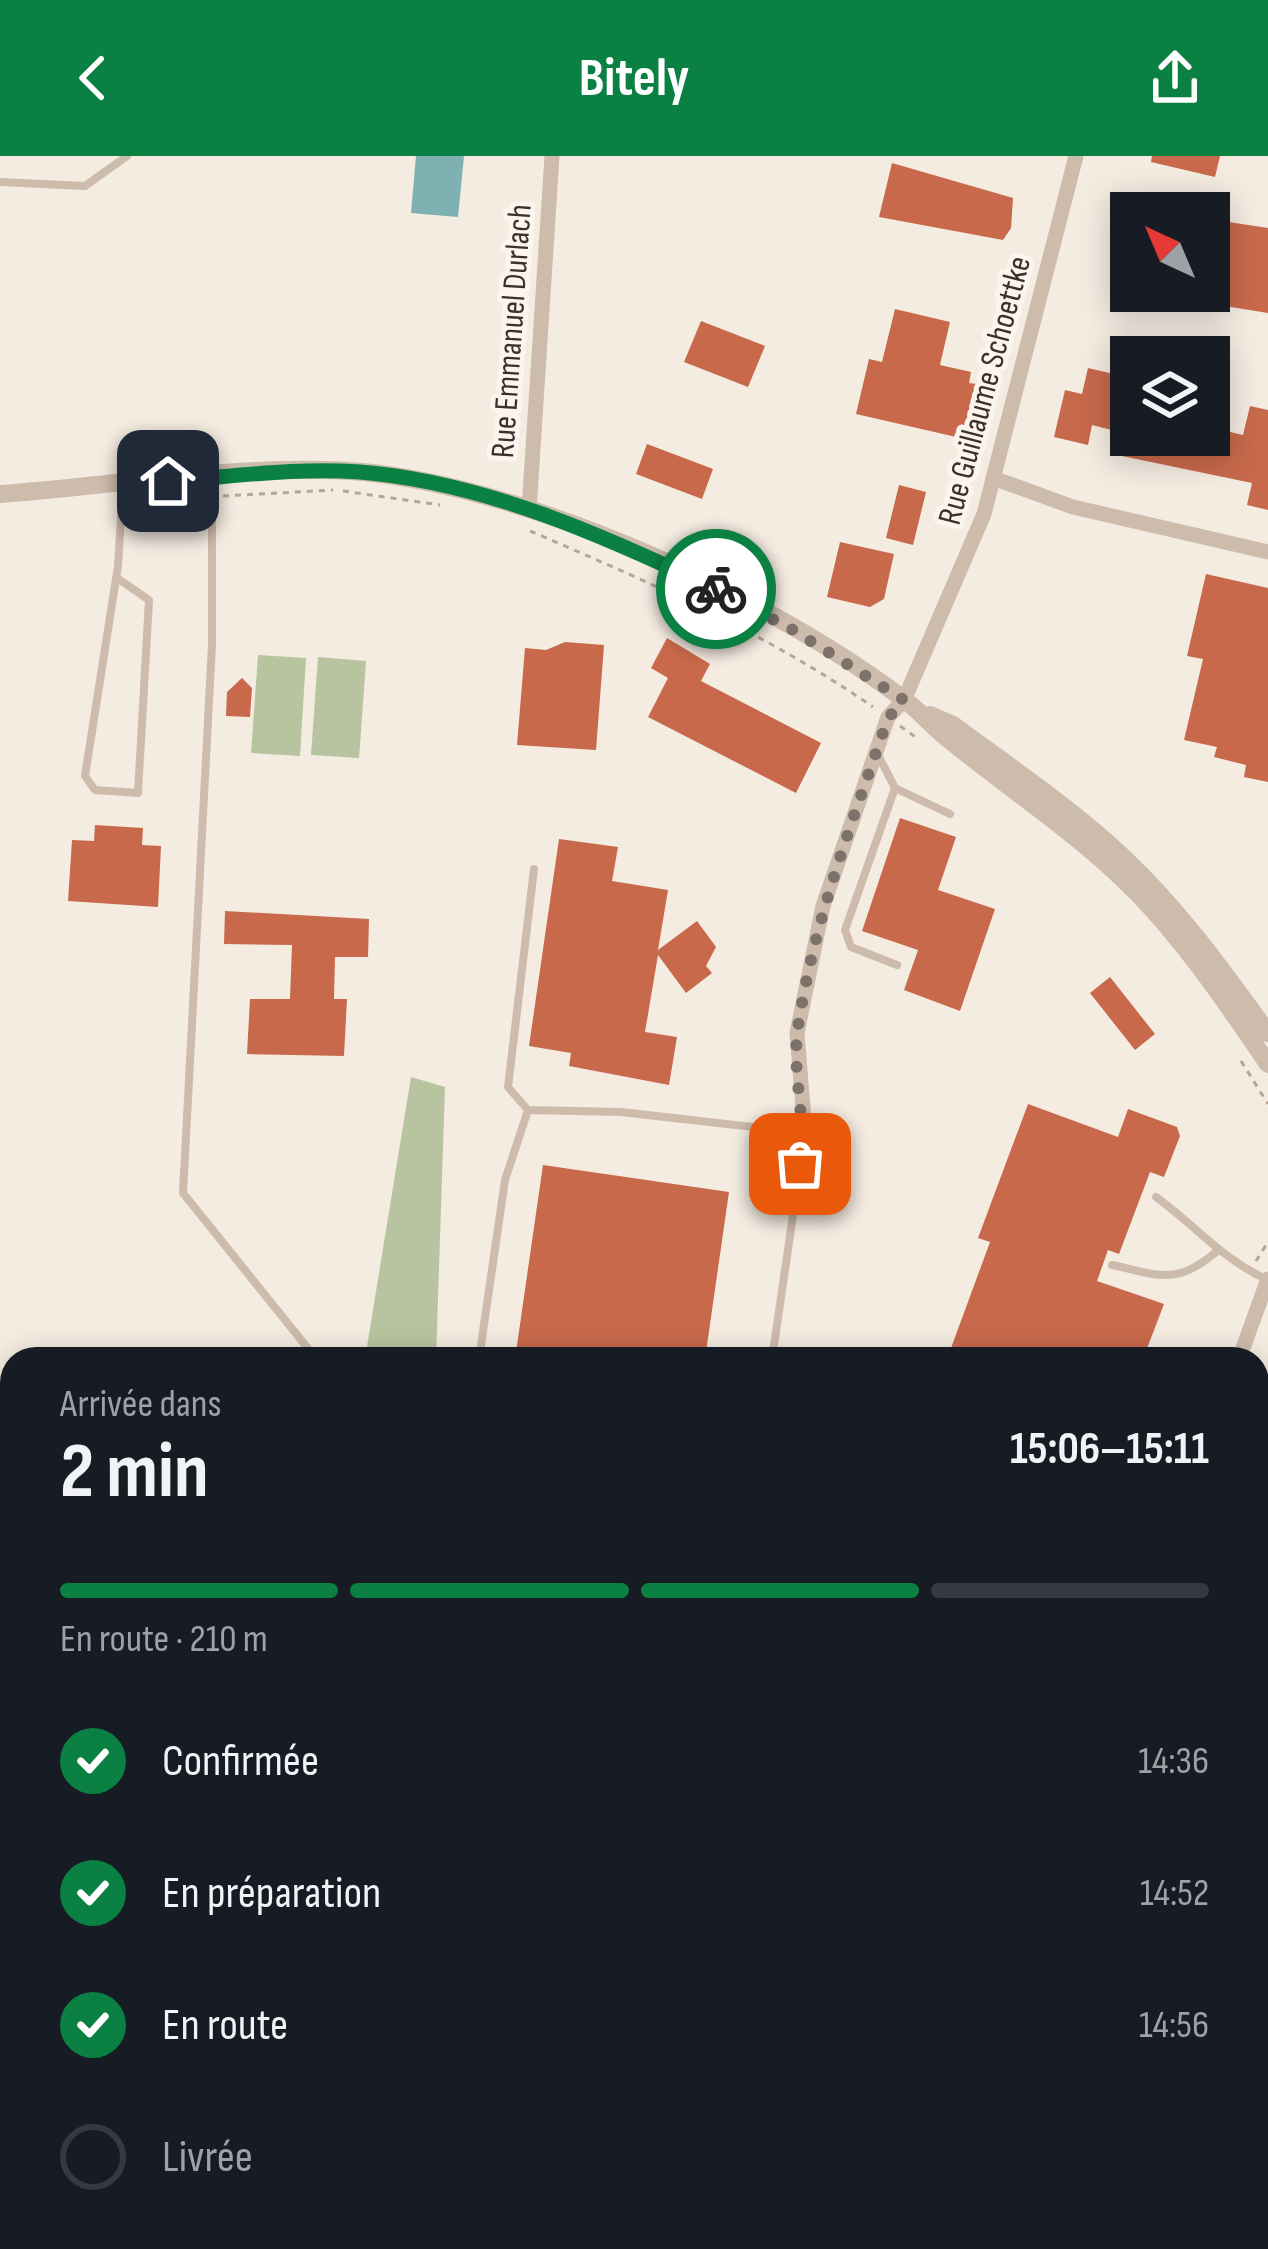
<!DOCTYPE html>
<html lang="fr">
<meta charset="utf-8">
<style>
body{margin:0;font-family:"Sofia Sans Condensed",sans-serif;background:#20242c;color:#f1f3f6;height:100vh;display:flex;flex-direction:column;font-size:45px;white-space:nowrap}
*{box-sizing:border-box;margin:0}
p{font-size:39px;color:#9ea1a6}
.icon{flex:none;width:66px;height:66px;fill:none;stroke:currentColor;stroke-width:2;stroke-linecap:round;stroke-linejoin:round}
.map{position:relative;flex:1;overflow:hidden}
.panel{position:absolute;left:0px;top:1191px;width:1269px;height:903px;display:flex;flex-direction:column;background:#171b24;border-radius:36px 36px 0 0;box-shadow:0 6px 30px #0003}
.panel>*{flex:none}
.needle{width:78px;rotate:316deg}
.fabs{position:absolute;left:1110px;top:36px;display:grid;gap:24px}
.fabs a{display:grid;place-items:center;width:120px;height:120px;border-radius:0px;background:#171b24;box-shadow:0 6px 30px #0003;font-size:60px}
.pin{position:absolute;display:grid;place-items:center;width:102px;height:102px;color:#fff;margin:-51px;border-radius:24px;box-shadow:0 6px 18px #0006}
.courier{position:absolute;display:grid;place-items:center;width:120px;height:120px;margin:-60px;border:9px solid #0b8043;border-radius:50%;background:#fff;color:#222;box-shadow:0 3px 15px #0007}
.head em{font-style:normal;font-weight:700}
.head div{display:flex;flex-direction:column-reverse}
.head{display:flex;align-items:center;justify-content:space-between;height:204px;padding:0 60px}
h1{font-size:78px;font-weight:700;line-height:90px}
.bar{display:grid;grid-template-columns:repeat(4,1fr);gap:18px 12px;align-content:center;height:144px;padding:0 60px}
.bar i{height:15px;border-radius:9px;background:#363941}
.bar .on{background:#0b8043}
.bar p{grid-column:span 4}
ol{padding:0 60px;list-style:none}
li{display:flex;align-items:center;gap:36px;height:132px}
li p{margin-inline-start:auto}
li .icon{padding:12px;border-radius:50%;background:#0b8043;color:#fff;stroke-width:4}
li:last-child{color:#9ea1a6}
li i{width:66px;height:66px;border:6px solid #363941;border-radius:50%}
header{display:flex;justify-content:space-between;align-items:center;height:156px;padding:0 60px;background:#0b8043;color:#fff;font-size:54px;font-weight:700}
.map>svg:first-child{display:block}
.green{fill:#b8c4a0}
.water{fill:#7fb0b2}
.building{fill:#c8694b}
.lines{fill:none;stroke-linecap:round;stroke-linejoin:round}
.path{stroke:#b9a596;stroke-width:3;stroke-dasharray:6 6;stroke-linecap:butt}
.service{stroke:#cdbbac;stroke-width:8}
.minor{stroke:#cdbbac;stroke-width:15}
.tertiary{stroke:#cdbbac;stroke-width:18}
.done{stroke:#7c716b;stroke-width:12;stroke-dasharray:0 21.6}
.route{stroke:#0b8043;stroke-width:15}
.labels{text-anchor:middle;stroke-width:10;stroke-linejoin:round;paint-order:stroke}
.street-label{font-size:33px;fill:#3b302b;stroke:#fbf5ee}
</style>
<header><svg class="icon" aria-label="back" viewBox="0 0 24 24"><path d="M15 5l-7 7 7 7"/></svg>Bitely<svg class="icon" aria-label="share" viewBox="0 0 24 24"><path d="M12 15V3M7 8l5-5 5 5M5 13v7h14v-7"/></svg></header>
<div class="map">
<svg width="1268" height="2093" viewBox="0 0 1268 2093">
<rect width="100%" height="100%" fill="#f4ebe1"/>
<path class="green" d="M 258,499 L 306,502 L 300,600 L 251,597 Z
M 318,501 L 366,505 L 359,602 L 311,599 Z
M 411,921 L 445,931 L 436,1203 L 365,1203 Z
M 143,2082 L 319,2082 L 316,2093 L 140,2093 Z"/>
<path class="water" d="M 416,0 L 464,0 L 458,61 L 411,57 Z"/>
<path class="building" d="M 1152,0 L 1220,0 L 1215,21 L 1151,6 Z
M 892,7 L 1013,42 L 1011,72 L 1003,84 L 879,61 Z
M 1209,63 L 1268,72 L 1268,157 L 1181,143 L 1182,135 L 1209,135 Z
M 895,153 L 950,166 L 940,209 L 971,216 L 969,227 L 977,228 L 965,283 L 856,258 L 869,203 L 882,206 Z
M 701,165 L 765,190 L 748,231 L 684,206 Z
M 1088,212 L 1131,222 L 1131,279 L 1092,269 L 1088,289 L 1054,281 L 1065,234 L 1082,238 Z
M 1250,250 L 1268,254 L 1268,354 L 1247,349 L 1252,327 L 1117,299 L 1121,279 L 1209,279 L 1209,271 L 1243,279 Z
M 647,288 L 713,313 L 702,343 L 636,318 Z
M 899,329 L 926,336 L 913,389 L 886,382 Z
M 840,386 L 894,398 L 884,443 L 870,451 L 827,441 Z
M 1206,418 L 1268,432 L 1268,626 L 1244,621 L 1246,609 L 1214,601 L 1217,591 L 1184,584 L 1203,503 L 1187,500 Z
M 667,482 L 710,508 L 701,525 L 821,587 L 796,637 L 648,561 L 668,522 L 651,512 Z
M 565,486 L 604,489 L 596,594 L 517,589 L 525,492 L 546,494 Z
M 242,522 L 252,532 L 250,561 L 226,560 L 227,536 Z
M 900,662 L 956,681 L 938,734 L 995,753 L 960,855 L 904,834 L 918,794 L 862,775 Z
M 95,669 L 143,672 L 142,689 L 161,690 L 158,751 L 68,745 L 72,684 L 94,685 Z
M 559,683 L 618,691 L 612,725 L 668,734 L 658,794 L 697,765 L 716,791 L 706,810 L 712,817 L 686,837 L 658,799 L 645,876 L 677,881 L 669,929 L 569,910 L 571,897 L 529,890 Z
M 225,755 L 369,763 L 368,801 L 335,801 L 334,843 L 347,843 L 344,900 L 247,898 L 250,843 L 290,843 L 292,789 L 224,788 Z
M 1110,821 L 1155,878 L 1135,894 L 1090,837 Z
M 1028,948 L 1118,981 L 1128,953 L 1177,971 L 1180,980 L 1164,1021 L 1150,1016 L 1119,1098 L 1108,1094 L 1097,1125 L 1164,1148 L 1143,1203 L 947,1203 L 990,1086 L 978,1082 Z
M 543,1009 L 729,1036 L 705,1203 L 515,1203 Z"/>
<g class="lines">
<path class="path" d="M 343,335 L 440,349
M 223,340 L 333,334
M 145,344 L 196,341
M 530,375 C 649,426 766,477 873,551
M 900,570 L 917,582
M 1241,905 L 1268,948
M 1256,1105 L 1268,1086"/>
<path class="service" d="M 0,26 L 85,30 L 127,0
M 212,322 L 212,489 L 183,1037 L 310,1195
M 117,422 L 149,444 L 138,637 L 95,634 L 85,620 L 118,410 L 123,330
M 877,597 L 895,632 L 845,774 L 851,791 L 897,809
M 895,632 L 950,658
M 534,713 L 508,931 L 528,954 L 621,956 L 805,977 L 772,1203
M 1156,1041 C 1196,1070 1222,1103 1266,1123
M 1112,1109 C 1159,1119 1176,1130 1216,1096
M 479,1203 L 505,1024 L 528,954
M 1257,1226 L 1268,1230
M 1257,1357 L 1263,1359 L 1268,1344
M 0,1408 L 12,1414
M 0,1477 L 12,1482
M 1257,1492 L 1268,1496
M 0,1927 L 12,1933
M 492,2082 L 504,2093
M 734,2082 L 762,2093
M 840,2093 L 846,2082
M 1125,2093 L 1129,2082
M 1208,2093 L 1212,2082"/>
<path class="minor" d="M 993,322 L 1073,351 L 1268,396
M 529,354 L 552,0
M 805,977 L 797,877 L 823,750 L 888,561 L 904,544 L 984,358 L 1076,0
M 1239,1203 L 1268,1123
M 924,2093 L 927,2082"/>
<path class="tertiary" d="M 0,338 C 111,330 255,306 363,316 C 535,333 775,443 911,549 C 925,561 937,575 952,586 C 1021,642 1093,687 1154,755 C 1196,802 1232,855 1268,908
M 930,559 L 953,569 C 1010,611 1069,651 1121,699 C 1178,752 1223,815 1268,877"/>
</g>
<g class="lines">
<path class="done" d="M 716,433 L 793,474 L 904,544 L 888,562 C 853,664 814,764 798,871 C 791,916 807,962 800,1008"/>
<path class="route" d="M 168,325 C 231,321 296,311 360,316 C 484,326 605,380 716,433"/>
</g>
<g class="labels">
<g class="street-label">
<text transform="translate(510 175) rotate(-86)" y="12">Rue Emmanuel Durlach</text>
<text transform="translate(983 234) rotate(-75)" y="12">Rue Guillaume Schoettke</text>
</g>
</g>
</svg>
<div class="fabs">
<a><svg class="needle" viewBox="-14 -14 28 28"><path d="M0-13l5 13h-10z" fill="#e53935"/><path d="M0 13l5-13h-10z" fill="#9ea1a6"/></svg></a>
<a><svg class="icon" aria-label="layers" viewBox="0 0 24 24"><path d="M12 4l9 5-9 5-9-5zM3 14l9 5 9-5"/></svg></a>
</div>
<div class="pin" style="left:800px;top:1008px;background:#ea580c"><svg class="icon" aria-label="bag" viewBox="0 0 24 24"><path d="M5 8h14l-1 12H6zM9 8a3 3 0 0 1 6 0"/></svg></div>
<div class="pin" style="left:168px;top:325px;background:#1f2937"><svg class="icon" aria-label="home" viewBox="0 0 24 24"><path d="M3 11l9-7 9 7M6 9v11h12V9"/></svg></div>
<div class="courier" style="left:716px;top:433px"><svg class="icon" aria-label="bike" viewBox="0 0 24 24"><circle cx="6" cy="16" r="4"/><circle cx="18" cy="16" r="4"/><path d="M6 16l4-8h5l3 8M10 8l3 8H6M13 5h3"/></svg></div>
<section class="panel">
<div class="head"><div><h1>2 min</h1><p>Arrivée dans</p></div><em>15:06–15:11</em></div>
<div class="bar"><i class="on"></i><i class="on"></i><i class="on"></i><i></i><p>En route · 210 m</p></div>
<ol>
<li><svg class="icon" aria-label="check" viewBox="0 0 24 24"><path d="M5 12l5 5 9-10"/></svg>Confirmée<p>14:36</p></li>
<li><svg class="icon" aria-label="check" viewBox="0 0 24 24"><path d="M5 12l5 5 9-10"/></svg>En préparation<p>14:52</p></li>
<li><svg class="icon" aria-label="check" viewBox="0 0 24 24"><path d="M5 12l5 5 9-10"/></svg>En route<p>14:56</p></li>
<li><i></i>Livrée</li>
</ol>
</section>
</div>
